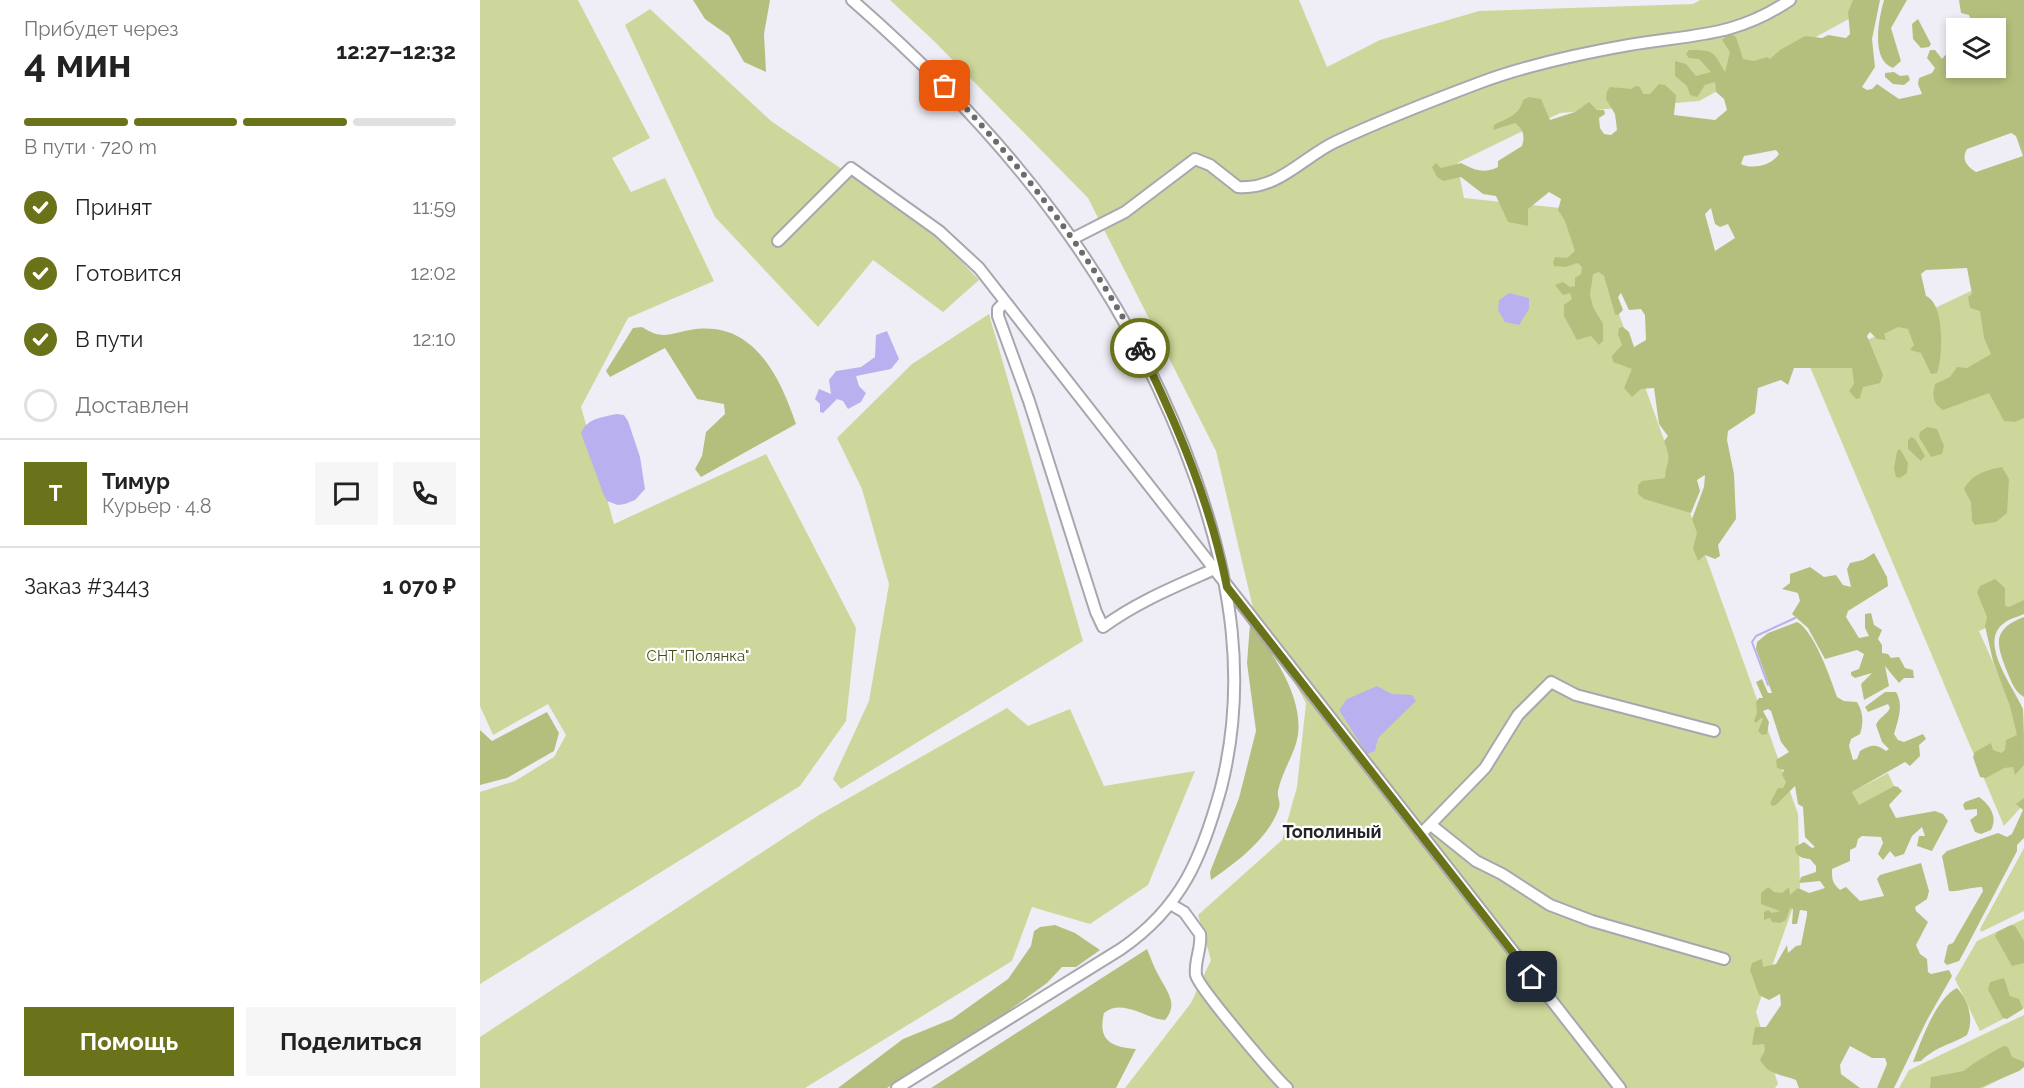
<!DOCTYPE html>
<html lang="ru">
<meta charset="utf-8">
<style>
body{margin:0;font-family:Raleway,sans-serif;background:#f6f6f6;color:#222;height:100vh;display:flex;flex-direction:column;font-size:22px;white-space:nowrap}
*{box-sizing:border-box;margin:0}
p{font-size:20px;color:#767676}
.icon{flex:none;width:33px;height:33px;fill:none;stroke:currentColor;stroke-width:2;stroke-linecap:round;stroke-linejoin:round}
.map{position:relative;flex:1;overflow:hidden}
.side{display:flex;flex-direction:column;background:#fff;width:480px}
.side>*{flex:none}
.tools{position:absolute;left:1466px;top:18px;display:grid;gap:12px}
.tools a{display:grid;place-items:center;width:60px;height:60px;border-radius:0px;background:#fff;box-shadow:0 3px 9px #0003;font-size:30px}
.pin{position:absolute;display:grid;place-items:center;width:51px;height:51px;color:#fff;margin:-26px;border-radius:12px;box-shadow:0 3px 9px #0006}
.courier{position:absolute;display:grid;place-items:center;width:60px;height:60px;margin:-30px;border:4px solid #6a721a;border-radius:50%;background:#fff;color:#222;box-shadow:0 2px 8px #0007}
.headline em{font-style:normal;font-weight:700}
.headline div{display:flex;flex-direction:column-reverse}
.headline{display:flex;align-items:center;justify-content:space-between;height:102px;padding:0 24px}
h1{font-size:39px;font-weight:700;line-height:45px}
.bar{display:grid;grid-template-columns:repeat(4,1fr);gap:9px 6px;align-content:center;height:72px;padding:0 24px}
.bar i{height:8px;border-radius:4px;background:#e0e0e0}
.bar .active{background:#6a721a}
.bar p{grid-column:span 4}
.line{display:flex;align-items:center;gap:15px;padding:0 24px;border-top:2px solid #e0e0e0}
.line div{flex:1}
.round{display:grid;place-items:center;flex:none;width:63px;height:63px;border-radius:0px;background:#f6f6f6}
ol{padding:0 24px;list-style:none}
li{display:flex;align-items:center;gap:18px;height:66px}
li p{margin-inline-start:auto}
li .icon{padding:6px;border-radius:50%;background:#6a721a;color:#fff;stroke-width:4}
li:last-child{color:#767676}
li i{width:33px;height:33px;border:3px solid #e0e0e0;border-radius:50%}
.primary-button{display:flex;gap:12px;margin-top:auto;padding:12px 24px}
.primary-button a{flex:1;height:69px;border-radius:0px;background:#6a721a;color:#fff;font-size:24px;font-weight:700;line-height:69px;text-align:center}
.primary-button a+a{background:#f6f6f6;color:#222}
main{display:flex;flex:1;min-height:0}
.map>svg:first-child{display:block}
.green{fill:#ced79b}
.forest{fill:#b5bf7d;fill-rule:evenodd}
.water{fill:#b9b1ef}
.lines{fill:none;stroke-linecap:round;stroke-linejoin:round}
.stream{stroke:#b9b1ef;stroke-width:2}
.minor-casing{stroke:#a8a7af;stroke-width:14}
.minor{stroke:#fff;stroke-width:10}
.done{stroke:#6b6b6f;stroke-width:6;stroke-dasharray:0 10.8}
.route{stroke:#6a721a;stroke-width:8}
.labels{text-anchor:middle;stroke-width:4.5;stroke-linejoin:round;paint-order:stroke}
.park-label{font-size:15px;fill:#454a19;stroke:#fff}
.quarter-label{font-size:18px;font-weight:bold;fill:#242427;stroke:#fff}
</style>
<main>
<section class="side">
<div class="headline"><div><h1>4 мин</h1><p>Прибудет через</p></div><em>12:27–12:32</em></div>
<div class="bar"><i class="active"></i><i class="active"></i><i class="active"></i><i></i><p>В пути · 720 m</p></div>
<ol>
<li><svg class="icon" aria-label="check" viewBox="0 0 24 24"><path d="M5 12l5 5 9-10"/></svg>Принят<p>11:59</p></li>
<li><svg class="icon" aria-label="check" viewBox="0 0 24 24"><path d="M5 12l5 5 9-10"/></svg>Готовится<p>12:02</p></li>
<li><svg class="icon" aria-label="check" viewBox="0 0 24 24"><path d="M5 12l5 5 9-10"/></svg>В пути<p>12:10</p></li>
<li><i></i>Доставлен</li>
</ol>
<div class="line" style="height:108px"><b class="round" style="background:#6a721a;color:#fff">Т</b><div><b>Тимур</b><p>Курьер · 4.8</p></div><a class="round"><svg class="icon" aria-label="chat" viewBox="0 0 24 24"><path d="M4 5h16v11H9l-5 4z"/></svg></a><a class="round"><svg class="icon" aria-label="phone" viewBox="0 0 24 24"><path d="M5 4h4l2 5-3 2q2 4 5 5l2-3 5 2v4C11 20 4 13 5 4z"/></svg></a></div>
<div class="line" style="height:78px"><div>Заказ #3443</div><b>1 070 ₽</b></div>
<div class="primary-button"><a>Помощь</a><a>Поделиться</a></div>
</section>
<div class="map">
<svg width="1544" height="1088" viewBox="0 0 1544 1088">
<rect width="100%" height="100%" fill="#efeef6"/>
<path class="green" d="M 0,0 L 98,0 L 170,138 L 132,158 L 151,192 L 185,178 L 234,281 L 148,318 L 101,407 L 134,524 L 286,454 L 376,628 L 366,721 L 320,786 L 0,984 L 0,792 L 35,781 L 74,757 L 86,735 L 68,704 L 13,735 L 0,706 Z
M 410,0 L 819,0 L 847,67 L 900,40 L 999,11 L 1213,4 L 1220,0 L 1392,0 L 1387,9 L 1219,101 L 1080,113 L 977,163 L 984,198 L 1081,208 L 1126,278 L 1318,814 L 1320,887 L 1276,1012 L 1298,1084 L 1295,1088 L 645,1088 L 711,1003 L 731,960 L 718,915 L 802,840 L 817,787 L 826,703 L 773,608 L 736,451 L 608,198 L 455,42 Z
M 170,9 L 291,121 L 453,231 L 499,280 L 463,312 L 393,260 L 338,327 L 235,217 L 145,25 Z
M 1544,266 L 1544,611 L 1499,631 L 1544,732 L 1544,804 L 1524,826 L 1330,367 Z
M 509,314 L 603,641 L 361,789 L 353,779 L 389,701 L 409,584 L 382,489 L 357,438 L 432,364 Z
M 527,708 L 548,726 L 590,709 L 624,786 L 715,771 L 668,885 L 610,924 L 552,907 L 532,961 L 325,1088 L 0,1088 L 0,1037 L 339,815 Z
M 1408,773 L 1414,786 L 1379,806 L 1372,792 Z
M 1544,848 L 1544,911 L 1501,932 L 1500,929 Z
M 1544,919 L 1544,1008 L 1500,1031 L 1475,979 L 1497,941 Z
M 1544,1015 L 1544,1067 L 1503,1088 L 1419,1088 L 1429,1070 Z"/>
<path class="forest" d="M 213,0 L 290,0 L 284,34 L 286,72 L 264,62 L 249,36 L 225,19 Z
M 1373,0 L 1400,0 L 1392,39 L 1395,67 L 1382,87 L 1387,90 L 1392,89 L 1397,84 L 1419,99 L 1442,94 L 1438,84 L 1439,78 L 1452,73 L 1455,68 L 1447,58 L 1450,50 L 1455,50 L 1462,59 L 1470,50 L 1476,48 L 1476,68 L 1515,68 L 1515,28 L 1494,28 L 1489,15 L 1481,13 L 1479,0 L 1544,0 L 1544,418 L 1535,422 L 1524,421 L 1509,393 L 1463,410 C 1453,403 1452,397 1455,384 L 1470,377 L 1477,367 L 1487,368 L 1511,354 L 1504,338 L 1500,311 L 1490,308 L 1488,297 L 1492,294 L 1487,268 L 1446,270 L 1441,274 L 1446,296 C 1465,304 1463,356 1457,373 L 1451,374 L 1441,353 L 1430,350 L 1434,345 L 1428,329 L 1418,327 L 1404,334 L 1406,340 L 1397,339 L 1390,332 L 1387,336 L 1403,375 L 1400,383 L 1383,387 L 1380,398 L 1376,399 L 1369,391 L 1374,384 L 1372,368 L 1314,368 L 1308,385 L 1301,380 L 1278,388 L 1275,413 L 1248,431 L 1247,440 L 1254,474 L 1256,519 L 1238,545 L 1240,556 L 1235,559 L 1225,555 L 1218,561 L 1213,548 L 1217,533 L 1212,519 L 1224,487 L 1225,475 L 1217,480 L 1220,491 L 1211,513 L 1164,499 L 1158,494 L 1158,485 L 1162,481 L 1185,478 C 1186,458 1193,465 1184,441 L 1188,436 L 1179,424 L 1174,388 L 1161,389 L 1152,397 L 1144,388 L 1152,369 L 1133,362 L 1132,356 L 1142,345 L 1138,334 L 1139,328 L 1143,327 L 1149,332 L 1154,347 L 1166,340 L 1165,315 L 1161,309 L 1149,310 L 1141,293 L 1138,297 L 1143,310 L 1138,315 L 1135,314 L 1124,276 L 1119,272 L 1113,274 L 1110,295 L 1113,307 L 1123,324 L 1123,341 L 1119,345 L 1111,336 L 1097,340 L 1084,316 L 1084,305 L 1092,299 L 1090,293 L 1083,295 L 1075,285 L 1083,282 L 1090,287 L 1095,286 L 1095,278 L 1101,274 L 1102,267 L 1098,263 L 1085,267 L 1074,266 L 1073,262 L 1075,257 L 1087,258 L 1095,251 L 1085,221 L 1078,210 L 1081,199 L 1069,192 L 1048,209 L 1048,226 L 1028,222 L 1016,196 L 1003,194 L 981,177 L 963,181 L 957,177 L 952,167 L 956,163 L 961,168 L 981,163 C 994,170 1004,174 1018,167 L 1018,161 L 1042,146 C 1045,136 1044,130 1035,123 L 1013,130 L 1014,125 C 1027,118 1039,116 1043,100 L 1049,97 L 1061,99 L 1070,120 L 1095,112 L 1109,102 L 1117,110 L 1124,110 L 1125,114 L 1119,118 L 1120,128 L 1124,134 L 1131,135 L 1137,130 L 1135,114 L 1126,99 L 1127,91 L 1130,87 L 1152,89 L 1155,86 L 1160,87 L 1163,94 L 1170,94 L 1179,84 L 1185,85 L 1196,95 L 1194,115 L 1235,120 L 1247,110 L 1244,99 L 1236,92 L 1235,82 L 1225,85 L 1217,97 L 1210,95 L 1207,86 L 1195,76 L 1195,61 L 1206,64 L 1216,76 L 1231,72 L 1219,59 L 1209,58 L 1206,54 L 1209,50 C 1234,50 1233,51 1245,72 L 1250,52 L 1242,40 L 1250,33 L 1256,37 L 1263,59 L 1274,61 L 1287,57 L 1290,59 L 1300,50 L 1325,36 L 1342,38 L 1348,35 L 1366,38 L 1370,34 L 1368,12 ZM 1531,133 L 1536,136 L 1543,156 L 1496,172 C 1487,166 1481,160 1487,149 ZM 1296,150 L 1299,154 C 1292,165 1273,170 1261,164 L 1264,156 ZM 1231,208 L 1235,224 L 1240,227 L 1248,224 L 1255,238 L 1235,251 L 1225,214 Z
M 1404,0 L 1427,0 L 1411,28 L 1421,61 L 1413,68 C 1390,60 1399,18 1404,0 Z
M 1438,19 L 1451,44 L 1449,47 L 1441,48 L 1433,39 L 1432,24 Z
M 1414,72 L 1420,76 L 1428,75 L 1430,80 L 1424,85 L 1413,84 L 1405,77 L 1405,73 Z
M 162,327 C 182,340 188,334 210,330 C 272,319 299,374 316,424 L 221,477 L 215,469 L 222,456 L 226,432 L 245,414 L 244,404 L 217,399 L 185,348 L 130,377 L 126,371 L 153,328 Z
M 1447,427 L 1457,429 L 1464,446 L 1462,454 L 1451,457 L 1439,437 L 1440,432 Z
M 1431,437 L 1435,439 L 1445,456 L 1441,461 L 1428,449 L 1428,440 Z
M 1420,449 L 1428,463 L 1427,473 L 1420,478 L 1416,477 L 1414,468 L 1417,451 Z
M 1522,467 L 1529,479 L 1527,513 L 1516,522 L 1495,525 L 1492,521 L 1491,502 L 1484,489 C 1492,474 1507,470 1522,467 Z
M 1394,553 L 1407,577 L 1408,586 L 1368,611 L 1366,617 L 1379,638 L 1389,636 L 1385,628 L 1385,614 L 1391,613 L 1394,625 L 1402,630 L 1398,639 L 1402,645 L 1402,653 L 1408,654 L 1411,658 L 1419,657 L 1425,668 L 1433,670 L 1434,678 L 1424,678 L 1419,683 L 1405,666 L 1409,686 L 1384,700 L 1381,684 L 1392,673 L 1375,678 L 1371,675 L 1371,672 L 1379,669 L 1384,654 L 1377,650 L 1345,659 L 1328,628 L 1312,614 L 1320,601 L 1318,593 L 1302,589 L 1310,583 L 1310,574 L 1330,567 L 1344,577 L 1356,575 L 1363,585 L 1371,587 L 1367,569 L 1370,563 L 1383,560 Z
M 1515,579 L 1525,588 L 1525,606 L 1529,607 L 1544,600 L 1544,614 C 1537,617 1528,619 1523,624 C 1498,643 1535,689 1543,709 C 1544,725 1544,748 1544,765 L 1535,775 L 1533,767 L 1524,768 L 1506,778 L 1500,777 L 1493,757 L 1495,752 L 1511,743 L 1513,750 L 1521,753 L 1525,750 L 1526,740 L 1537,735 L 1530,706 L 1513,661 L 1505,626 L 1507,617 L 1497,592 L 1500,586 Z
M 1544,617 L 1544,697 C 1535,692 1532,683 1528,674 C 1517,646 1510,630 1544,617 Z
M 1317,622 C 1333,629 1351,679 1357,697 L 1364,701 L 1377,702 C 1383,712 1384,722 1380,734 L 1371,739 L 1369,746 L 1373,760 L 1377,759 L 1380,751 C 1390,745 1396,743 1406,751 L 1409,749 L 1402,742 L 1396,725 C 1399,717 1407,715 1410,708 L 1408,704 L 1388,712 L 1385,707 L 1405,692 L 1416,692 C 1424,705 1418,720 1414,734 L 1418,740 L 1424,742 L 1443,734 L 1446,739 L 1439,745 L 1440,756 L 1430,766 L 1425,762 L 1372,792 L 1379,805 L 1414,786 L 1418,787 L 1422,791 L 1409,805 L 1416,818 L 1455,811 L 1463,814 L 1468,821 L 1452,851 L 1437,846 L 1439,836 L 1445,836 L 1442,827 L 1432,836 L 1424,854 L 1415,857 L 1410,851 L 1403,860 L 1398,854 L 1403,843 L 1401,837 L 1382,836 L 1378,839 L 1376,847 L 1370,850 L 1370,861 L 1352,869 C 1352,879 1352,883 1360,890 L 1366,887 L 1380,901 L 1404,896 L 1397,879 L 1400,875 L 1441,863 L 1449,891 L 1447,899 L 1435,907 L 1436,911 L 1448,922 L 1436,945 L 1440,954 L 1447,959 L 1448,972 L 1451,974 L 1469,970 L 1472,976 L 1447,1020 L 1414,1088 L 1397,1088 L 1407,1064 L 1405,1058 L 1392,1058 L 1370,1046 L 1360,1065 L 1361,1074 L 1380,1088 L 1319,1088 L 1316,1080 C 1302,1074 1289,1076 1280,1060 L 1285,1050 L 1284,1044 L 1272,1045 L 1275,1027 L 1286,1027 L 1301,1005 L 1300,994 L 1289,1000 L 1279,995 L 1270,970 L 1272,963 L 1282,959 L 1283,967 L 1296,964 L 1307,945 L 1308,953 L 1316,946 L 1321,945 L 1327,915 L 1327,911 L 1320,910 L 1317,924 L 1312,924 L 1313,909 L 1310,908 L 1306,920 L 1300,923 L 1292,922 L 1290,918 L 1284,920 L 1284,912 L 1288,910 L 1292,913 L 1300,911 L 1281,904 L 1281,893 L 1288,887 L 1294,892 L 1302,893 L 1309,887 L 1310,895 L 1318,888 L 1329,893 L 1345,888 L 1340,881 L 1319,883 L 1321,877 L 1336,872 L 1336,866 L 1330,859 C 1323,859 1314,856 1315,847 L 1324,842 L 1332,848 L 1335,847 L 1325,837 L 1323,807 L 1318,804 L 1315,786 L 1296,805 L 1292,806 L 1290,803 L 1298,788 L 1303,788 L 1306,782 L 1302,775 L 1304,770 L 1297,768 L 1296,760 L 1309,752 L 1301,742 L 1291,711 L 1288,709 L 1283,711 L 1289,722 L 1287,734 L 1282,735 L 1278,731 L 1283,719 L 1281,718 L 1276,723 L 1274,721 L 1277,713 L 1276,702 L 1279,698 L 1283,698 L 1276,682 L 1282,679 L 1288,693 L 1292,693 L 1276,649 L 1277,642 L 1288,633 Z
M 770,624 C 793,653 823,696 818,735 C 815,754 802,771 798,791 C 797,797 801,802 799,808 C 788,839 757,862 731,880 L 730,872 L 759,798 L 776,731 L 767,663 Z
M 67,712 L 79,733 L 74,751 L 27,778 L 0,785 L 0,730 L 12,741 Z
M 1499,797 C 1510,805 1518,817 1511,830 L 1501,834 L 1495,832 L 1490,820 L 1497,815 L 1497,809 L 1485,810 L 1483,805 L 1485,802 Z
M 1544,798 L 1544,838 L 1537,845 L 1537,851 L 1484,952 L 1479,961 L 1467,965 L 1464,962 L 1468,945 L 1473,943 L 1503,891 L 1502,887 C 1491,887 1479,892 1469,891 L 1462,856 L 1467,851 L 1518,833 L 1527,837 L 1532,834 L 1543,810 L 1536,804 Z
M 575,925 L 595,933 L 620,950 L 596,967 L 582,967 L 567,983 L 523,1015 L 407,1088 L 358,1088 L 423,1039 L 472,1019 L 528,979 L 551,946 L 554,931 L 560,927 Z
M 1531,925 L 1535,926 L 1544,941 L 1544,963 L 1532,966 L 1515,936 L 1517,932 Z
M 667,949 C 671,958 674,968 679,976 C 687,992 699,1004 685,1020 C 666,1019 642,998 624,1013 C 617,1042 633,1047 656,1049 L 636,1088 L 451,1088 Z
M 1524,978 L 1530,996 L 1539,999 L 1543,1009 L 1527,1019 L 1523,1018 L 1508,990 L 1510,982 Z
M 1477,988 C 1489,1001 1494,1020 1487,1035 C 1468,1046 1457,1046 1441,1061 L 1433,1062 C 1441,1041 1456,998 1477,988 Z
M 1524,1046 L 1528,1047 L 1532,1057 L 1544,1062 L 1544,1067 L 1539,1071 L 1499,1088 L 1450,1088 L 1451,1077 L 1484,1071 C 1487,1067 1518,1048 1524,1046 Z"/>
<path class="water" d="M 1029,293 L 1049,298 L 1049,309 L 1039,325 L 1025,322 L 1018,310 L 1019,300 Z
M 407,331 L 419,359 L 411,369 L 376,376 L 379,386 L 386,393 L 381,402 L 368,409 L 363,401 L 357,399 L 343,413 L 340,412 L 340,404 L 335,399 L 339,389 L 351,394 L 349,380 L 356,371 L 381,367 L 395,357 L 396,335 Z
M 137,414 L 144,415 L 148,421 L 160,457 L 165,489 L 155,500 L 145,504 L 138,505 L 127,501 L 123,493 L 101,433 C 107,418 123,417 137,414 Z
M 897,686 L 912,694 L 932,695 L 936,701 L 898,738 L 895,751 L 887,754 L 859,710 L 867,699 Z"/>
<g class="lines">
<path class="stream" d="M 1288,685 L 1272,642 L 1276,636 L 1315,618"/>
<defs>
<path id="minor" d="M 372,0 C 526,134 646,283 715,477 C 751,579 768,681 741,788 C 722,857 702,907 641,949 L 417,1088
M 594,238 L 645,212 L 715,159 L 730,165 L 758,187 C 798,190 822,158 855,142 C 902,120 951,101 999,83 C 1047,65 1098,54 1149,45 C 1212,34 1254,38 1310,0
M 298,241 L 371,168 L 459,231 L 499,268 L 1140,1088
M 525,302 L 518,309 L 518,316 L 549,401 L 616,612 L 623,627 C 658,601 699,585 739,567
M 951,825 L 996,861 L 1022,874 L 1070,905 L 1112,921 L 1244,959
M 941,834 L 1005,768 L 1038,715 L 1071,682 L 1096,695 L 1234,731
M 692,905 L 704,912 L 720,934 C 722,948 714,961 716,975 C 718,987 795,1077 807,1088"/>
</defs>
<use href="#minor" class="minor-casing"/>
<use href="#minor" class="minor"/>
</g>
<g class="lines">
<path class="done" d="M 465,86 C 542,166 608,251 660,348"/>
<path class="route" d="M 660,348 C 697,424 731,504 747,587 L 1052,977"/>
</g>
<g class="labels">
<g class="park-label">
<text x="218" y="661">СНТ "Полянка"</text>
</g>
<g class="quarter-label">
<text x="852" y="838">Тополиный</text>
</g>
</g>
</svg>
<div class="tools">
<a><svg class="icon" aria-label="layers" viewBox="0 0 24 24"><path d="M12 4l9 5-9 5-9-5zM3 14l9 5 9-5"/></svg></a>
</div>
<div class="pin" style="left:465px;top:86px;background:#ea580c"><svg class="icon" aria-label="bag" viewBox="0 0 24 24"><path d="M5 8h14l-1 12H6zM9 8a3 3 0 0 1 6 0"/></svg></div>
<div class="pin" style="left:1052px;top:977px;background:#1f2937"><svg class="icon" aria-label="home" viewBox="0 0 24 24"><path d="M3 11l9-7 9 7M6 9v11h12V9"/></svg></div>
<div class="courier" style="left:660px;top:348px"><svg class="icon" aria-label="bike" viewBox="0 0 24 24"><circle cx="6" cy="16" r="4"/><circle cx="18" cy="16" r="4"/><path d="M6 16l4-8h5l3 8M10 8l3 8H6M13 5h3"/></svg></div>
</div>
</main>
